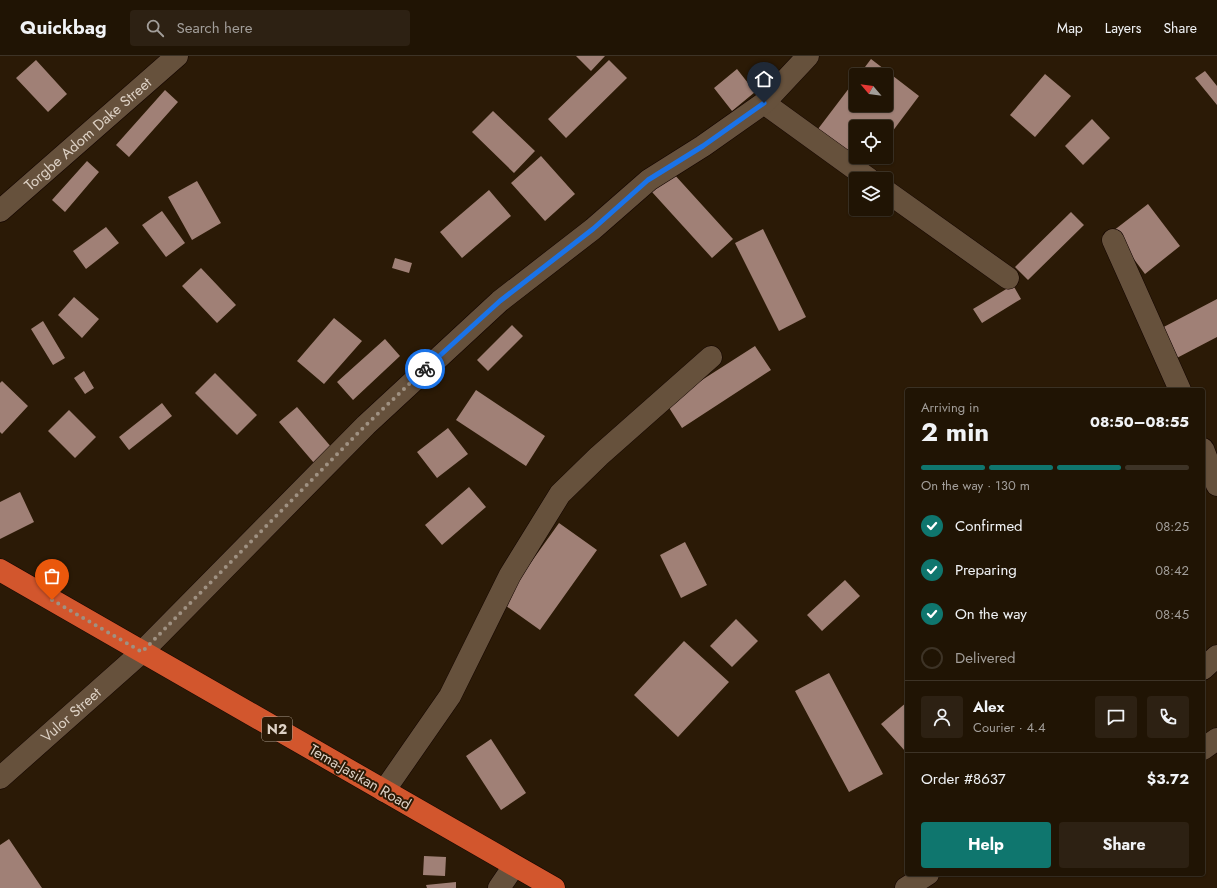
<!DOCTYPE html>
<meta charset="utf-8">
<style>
body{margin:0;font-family:Jost,sans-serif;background:#2d2113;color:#f1f3f6;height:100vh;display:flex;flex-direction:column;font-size:15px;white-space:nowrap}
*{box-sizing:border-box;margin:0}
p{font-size:13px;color:#a29e9a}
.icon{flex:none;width:22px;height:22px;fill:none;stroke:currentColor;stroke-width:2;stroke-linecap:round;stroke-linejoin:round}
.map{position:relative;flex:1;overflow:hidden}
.details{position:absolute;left:905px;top:332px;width:300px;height:488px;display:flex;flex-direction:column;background:#201404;border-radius:4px;box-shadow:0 1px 3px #0004,0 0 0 1px #3d3326}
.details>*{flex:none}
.needle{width:26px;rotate:299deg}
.controls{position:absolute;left:849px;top:12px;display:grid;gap:8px}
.controls a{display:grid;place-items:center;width:44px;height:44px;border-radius:4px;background:#201404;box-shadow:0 1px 3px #0004,0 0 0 1px #3d3326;font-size:20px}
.pin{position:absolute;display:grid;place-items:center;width:34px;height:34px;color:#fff;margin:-41px -17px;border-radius:50% 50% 50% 0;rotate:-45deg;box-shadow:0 0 4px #0007}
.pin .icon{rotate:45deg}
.courier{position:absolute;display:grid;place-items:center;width:40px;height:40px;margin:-20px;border:3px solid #1a73e8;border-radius:50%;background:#fff;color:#222;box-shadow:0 1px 5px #0007}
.headline em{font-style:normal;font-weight:700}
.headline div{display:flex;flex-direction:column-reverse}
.headline{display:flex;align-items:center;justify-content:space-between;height:68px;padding:0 16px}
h1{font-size:26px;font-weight:700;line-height:30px}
.bar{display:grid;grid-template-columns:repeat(4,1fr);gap:6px 4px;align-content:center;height:48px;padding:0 16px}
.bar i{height:5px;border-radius:3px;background:#3d3326}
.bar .on{background:#0f766e}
.bar p{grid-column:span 4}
.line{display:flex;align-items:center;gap:10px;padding:0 16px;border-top:1px solid #3d3326}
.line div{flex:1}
.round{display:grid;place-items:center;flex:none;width:42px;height:42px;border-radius:4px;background:#2d2113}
ol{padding:0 16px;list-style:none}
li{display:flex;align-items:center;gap:12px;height:44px}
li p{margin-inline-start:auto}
li .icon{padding:4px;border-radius:50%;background:#0f766e;color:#fff;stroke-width:4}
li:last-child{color:#a29e9a}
li i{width:22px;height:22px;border:2px solid #3d3326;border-radius:50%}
.cta{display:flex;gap:8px;margin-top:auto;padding:8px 16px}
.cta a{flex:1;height:46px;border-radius:4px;background:#0f766e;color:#fff;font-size:16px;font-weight:700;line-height:46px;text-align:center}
.cta a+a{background:#2d2113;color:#f1f3f6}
header{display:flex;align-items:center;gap:24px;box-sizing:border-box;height:56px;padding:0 20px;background:#201404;border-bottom:1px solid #3d3326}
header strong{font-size:19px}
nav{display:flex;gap:22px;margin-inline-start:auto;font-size:14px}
.search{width:280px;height:36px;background:#2d2113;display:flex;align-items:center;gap:10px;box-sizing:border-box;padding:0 14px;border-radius:4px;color:#a29e9a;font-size:15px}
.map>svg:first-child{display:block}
.building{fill:#a08076}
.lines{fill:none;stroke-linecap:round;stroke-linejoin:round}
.street-casing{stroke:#130400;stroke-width:23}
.highway-casing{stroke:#130400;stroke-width:23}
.street{stroke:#66513c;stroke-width:22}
.highway{stroke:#d2562d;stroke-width:22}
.done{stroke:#9f9182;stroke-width:4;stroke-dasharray:0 7.2}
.route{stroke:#1a73e8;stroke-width:5}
.labels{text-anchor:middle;stroke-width:4;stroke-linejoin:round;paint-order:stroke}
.shield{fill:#2b1a06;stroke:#a89a8c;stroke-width:1}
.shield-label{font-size:14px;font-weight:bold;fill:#ddd1c5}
.street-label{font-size:15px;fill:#ddd1c5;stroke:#2b1a06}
</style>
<header>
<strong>Quickbag</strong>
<div class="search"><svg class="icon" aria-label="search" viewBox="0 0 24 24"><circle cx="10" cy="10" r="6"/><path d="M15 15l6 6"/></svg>Search here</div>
<nav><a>Map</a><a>Layers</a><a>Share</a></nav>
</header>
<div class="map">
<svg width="1217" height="832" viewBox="0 0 1217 832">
<rect width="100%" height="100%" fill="#2b1a06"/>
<path class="building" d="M 576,0 L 605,0 L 591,15 Z
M 871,3 L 919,40 L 886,84 L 886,71 L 856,71 L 856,101 L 873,101 L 866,110 L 818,73 L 856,23 L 856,49 L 886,49 L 886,19 L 859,19 Z
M 36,4 L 67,38 L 48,56 L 16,22 Z
M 609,4 L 627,22 L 566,82 L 548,63 Z
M 737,13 L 755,36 L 732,55 L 714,32 Z
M 1205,15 L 1217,30 L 1217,49 L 1195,22 Z
M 1045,18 L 1071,40 L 1035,81 L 1010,59 Z
M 165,34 L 178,46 L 129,101 L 116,89 Z
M 493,55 L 535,95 L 514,117 L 472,76 Z
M 1092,63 L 1110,82 L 1083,109 L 1065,90 Z
M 541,100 L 575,138 L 545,165 L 511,127 Z
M 87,105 L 99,116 L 65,156 L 52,144 Z
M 673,117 L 733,183 L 712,202 L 652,136 Z
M 197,125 L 221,167 L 192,184 L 168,141 Z
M 489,134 L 511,160 L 462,202 L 440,176 Z
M 1148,148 L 1180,190 L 1145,218 L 1113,175 Z
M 162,155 L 185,187 L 166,201 L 142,169 Z
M 1071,156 L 1084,169 L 1028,224 L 1015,211 Z
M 106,171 L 119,187 L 86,213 L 73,195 Z
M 763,173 L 806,261 L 779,275 L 735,187 Z
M 395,202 L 412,207 L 409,217 L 392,212 Z
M 201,212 L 236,249 L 217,267 L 182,230 Z
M 1013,229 L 1021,243 L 982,267 L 973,253 Z
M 74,241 L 99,263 L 82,282 L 58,259 Z
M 1217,243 L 1217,281 L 1173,304 L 1158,274 Z
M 334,262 L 362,285 L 324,328 L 297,305 Z
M 43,265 L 65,302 L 53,309 L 31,273 Z
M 512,269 L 523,280 L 488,315 L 477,304 Z
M 385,283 L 400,300 L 353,344 L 337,326 Z
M 755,290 L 771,314 L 682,372 L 666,347 Z
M 84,315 L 94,332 L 85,338 L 74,322 Z
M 215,317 L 257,359 L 237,379 L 195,337 Z
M 2,325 L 28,350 L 2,378 L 0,376 L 0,327 Z
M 476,334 L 545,380 L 526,410 L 456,364 Z
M 162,347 L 172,360 L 129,394 L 119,381 Z
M 297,351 L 332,392 L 314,407 L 279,366 Z
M 69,354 L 96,381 L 75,402 L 48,375 Z
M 448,372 L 468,398 L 437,422 L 417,396 Z
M 469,431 L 486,451 L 442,489 L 425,469 Z
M 20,436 L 34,466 L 0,483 L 0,446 Z
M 559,467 L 597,494 L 540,574 L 502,547 Z
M 685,486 L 707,529 L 681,542 L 660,499 Z
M 845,524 L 860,540 L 822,575 L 807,559 Z
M 736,563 L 758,585 L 732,611 L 710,590 Z
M 684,585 L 729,626 L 678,681 L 634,639 Z
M 829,617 L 883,718 L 849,736 L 795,635 Z
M 907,646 L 907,694 L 905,695 L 881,668 Z
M 491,683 L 526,737 L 501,754 L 466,700 Z
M 9,783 L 42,832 L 0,832 L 0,789 Z
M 424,800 L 446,801 L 445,820 L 423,819 Z
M 456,826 L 456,832 L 427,832 L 426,829 Z"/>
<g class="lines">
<defs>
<g id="street">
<path d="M 764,47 L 869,123"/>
<path d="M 886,135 L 1008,222"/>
<path id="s1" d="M 0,155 L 177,0"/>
<path d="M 1113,184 L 1180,334"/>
<path d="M 1203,393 L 1217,429"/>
<path d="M 1203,613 L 1217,600"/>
<path d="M 1203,693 L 1217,683"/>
<path id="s2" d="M 0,722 L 142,596 L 366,369 L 500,245 L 593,173 L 649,124 L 703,90 L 764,47 L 808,0"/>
<path d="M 384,735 L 450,640 L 510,519 L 560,438 L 599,400 L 711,301"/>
<path d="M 499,832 L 514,810"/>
<path d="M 906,832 L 928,818"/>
</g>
<path id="highway" d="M 0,514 L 554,832"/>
</defs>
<use href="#street" class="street-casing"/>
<use href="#highway" class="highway-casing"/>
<use href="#street" class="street"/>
<use href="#highway" class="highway"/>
</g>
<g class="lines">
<path class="done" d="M 52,544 L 142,596 L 366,369 L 425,313"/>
<path class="route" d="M 425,313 L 500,245 L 593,173 L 648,124 L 703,90 L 764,47"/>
</g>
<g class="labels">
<rect class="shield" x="262" y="661" width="30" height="24" rx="3"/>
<g class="shield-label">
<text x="277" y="678">N2</text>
</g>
<g class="street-label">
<text dy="5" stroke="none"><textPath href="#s1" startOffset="117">Torgbe Adom Dake Street</textPath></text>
<text dy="5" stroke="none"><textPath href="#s2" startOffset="95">Vulor Street</textPath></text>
<text transform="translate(360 721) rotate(30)" y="5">Tema-Jasikan Road</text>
</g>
</g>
</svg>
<div class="controls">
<a><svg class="needle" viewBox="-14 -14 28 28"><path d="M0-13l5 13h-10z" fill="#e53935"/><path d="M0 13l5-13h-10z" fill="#a29e9a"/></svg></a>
<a><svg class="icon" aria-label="locate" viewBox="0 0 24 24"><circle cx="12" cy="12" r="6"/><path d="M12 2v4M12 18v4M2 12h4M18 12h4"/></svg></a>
<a><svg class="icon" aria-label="layers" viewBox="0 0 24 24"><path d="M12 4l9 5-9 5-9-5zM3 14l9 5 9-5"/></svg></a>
</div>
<div class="pin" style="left:52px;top:544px;background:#ea580c"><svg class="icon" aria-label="bag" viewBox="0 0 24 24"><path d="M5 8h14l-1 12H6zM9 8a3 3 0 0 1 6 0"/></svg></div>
<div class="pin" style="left:764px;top:47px;background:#1f2937"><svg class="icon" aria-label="home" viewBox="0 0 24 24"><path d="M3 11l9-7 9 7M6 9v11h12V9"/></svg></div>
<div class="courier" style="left:425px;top:313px"><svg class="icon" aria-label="bike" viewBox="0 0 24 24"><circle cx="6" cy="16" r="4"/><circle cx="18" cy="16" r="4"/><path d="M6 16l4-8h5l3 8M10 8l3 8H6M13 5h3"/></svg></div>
<section class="details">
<div class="headline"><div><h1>2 min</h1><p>Arriving in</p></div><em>08:50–08:55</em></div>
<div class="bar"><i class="on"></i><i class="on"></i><i class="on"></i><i></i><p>On the way · 130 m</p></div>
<ol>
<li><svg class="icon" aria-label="check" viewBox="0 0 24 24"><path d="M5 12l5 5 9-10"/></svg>Confirmed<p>08:25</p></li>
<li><svg class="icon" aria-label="check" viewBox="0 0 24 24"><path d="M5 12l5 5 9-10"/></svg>Preparing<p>08:42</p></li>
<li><svg class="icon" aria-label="check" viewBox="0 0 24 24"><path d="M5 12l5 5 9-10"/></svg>On the way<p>08:45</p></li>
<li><i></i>Delivered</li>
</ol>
<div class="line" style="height:72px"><a class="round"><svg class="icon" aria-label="person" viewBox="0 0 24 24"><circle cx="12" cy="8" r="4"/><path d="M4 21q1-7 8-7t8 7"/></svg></a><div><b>Alex</b><p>Courier · 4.4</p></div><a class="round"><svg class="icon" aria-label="chat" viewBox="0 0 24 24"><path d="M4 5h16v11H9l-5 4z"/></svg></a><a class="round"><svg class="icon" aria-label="phone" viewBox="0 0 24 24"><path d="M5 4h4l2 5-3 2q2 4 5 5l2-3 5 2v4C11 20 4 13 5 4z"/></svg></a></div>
<div class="line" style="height:52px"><div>Order #8637</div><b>$3.72</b></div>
<div class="cta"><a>Help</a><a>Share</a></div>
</section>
</div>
